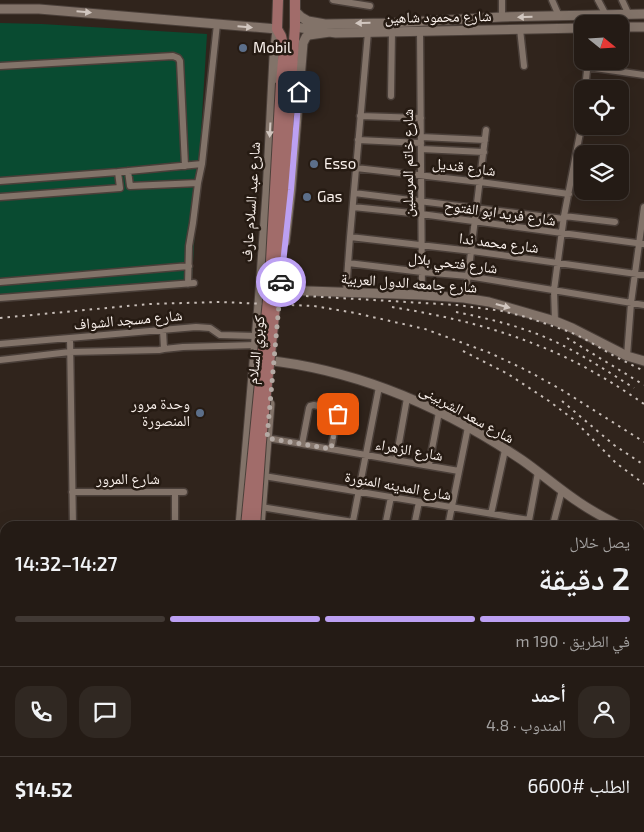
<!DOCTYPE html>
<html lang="ar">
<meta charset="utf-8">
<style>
body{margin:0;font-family:"Exo 2","Noto Naskh Arabic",sans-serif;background:#302822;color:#f1f3f6;direction:rtl;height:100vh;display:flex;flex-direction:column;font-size:19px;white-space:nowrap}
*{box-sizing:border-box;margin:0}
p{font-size:16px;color:#a3a1a0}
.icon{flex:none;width:28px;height:28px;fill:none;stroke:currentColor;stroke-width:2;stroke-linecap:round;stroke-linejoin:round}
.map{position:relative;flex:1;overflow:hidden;direction:ltr}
.side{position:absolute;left:0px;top:521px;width:645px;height:311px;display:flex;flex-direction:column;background:#241b15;border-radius:15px 15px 0 0;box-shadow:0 5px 20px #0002,0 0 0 1px #413934;direction:rtl}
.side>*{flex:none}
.needle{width:32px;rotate:108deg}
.tools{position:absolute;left:574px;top:15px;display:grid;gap:10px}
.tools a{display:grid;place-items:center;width:55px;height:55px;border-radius:10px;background:#241b15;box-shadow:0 5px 20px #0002,0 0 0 1px #413934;font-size:25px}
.pin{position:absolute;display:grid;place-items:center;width:42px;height:42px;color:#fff;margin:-21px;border-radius:10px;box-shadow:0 2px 8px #0006}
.courier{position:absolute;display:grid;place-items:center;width:50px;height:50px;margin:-25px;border:4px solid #bca0f2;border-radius:50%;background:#fff;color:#222;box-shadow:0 1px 6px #0007}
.headline em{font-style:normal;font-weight:600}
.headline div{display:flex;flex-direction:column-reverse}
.headline{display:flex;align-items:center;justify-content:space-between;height:85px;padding:0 15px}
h1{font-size:32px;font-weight:600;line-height:38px}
.bar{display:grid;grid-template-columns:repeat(4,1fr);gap:8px 5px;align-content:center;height:60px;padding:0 15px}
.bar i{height:6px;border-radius:4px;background:#413934}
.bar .on{background:#bca0f2}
.bar p{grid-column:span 4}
.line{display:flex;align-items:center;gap:12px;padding:0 15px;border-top:1px solid #413934}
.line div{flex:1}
.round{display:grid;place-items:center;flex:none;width:52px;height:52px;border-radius:15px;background:#302822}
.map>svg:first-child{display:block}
.green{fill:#094b31}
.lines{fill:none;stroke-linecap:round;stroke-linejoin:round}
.street-casing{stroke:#4a3f39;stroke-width:9}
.secondary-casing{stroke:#4a3f39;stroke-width:11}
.primary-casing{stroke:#4a3f39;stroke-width:12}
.street{stroke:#827369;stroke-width:6}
.secondary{stroke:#827369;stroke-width:9}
.primary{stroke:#a16c6a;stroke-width:10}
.rail{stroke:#c7bdb7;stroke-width:2;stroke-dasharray:2.5 5;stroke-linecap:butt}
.primary-bridge-casing{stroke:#4a3f39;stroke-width:12;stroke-linecap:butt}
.primary-bridge{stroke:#a16c6a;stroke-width:10}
.oneway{fill:#d1c6bf}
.done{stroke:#b4aaa4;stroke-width:5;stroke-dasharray:0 9}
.route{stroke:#bca0f2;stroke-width:6}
.service-dot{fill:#5c6f8a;stroke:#261b13;stroke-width:2}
.labels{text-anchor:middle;stroke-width:5;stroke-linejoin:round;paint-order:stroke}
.street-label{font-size:15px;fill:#fbf2ed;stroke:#261b13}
.poi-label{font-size:15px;fill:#fbf2ed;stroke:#261b13;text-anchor:start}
</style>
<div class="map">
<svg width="644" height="832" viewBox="0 0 644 832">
<rect width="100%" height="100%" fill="#30241c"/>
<path class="green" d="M 0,23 L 42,24 L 207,34 L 192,279 L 0,299 Z"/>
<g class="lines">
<defs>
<path id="street" d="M 333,0 L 370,6
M 552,0 L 559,16
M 598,0 L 606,15
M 622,0 L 629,15
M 502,17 L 502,0
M 520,29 L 524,66
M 420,31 L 422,295
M 0,66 L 173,56 L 178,58 L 180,61 L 185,166
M 588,67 L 644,75
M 585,89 L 588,61
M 391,96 L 392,32
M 360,116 L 421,118
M 421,137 L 485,140
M 358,140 L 421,143
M 421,149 L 484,152
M 356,168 L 480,182 L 569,194
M 128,171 L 130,186 L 198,183
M 0,181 L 118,172 L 202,164
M 354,193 L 564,219
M 0,197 L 120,188 L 118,172
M 353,207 L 421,214 L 644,244
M 564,216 L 615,222
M 350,237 L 472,251 L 644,275
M 348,263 L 422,272 L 468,276 L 644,305
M 0,282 L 189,266
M 188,284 L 189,246 L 193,223 L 198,183 L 202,164 L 217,24
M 346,292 L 350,237 L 368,32
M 0,298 L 194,283
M 464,298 L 468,276 L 486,130
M 555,321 L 554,290 L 564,216 L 581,128 L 582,111
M 70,338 L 73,526
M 0,344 L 196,327 L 210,328 L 220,335 L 256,336
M 164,349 L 183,347 L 256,345
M 627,356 L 631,303 L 644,207
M 0,360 L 70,352 L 159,350 L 164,349 L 163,330
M 267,438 L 459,471
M 302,444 L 309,408 L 310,406 L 314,405 L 335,410 L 338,412 L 331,449
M 396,460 L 407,398
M 429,465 L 439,412
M 264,476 L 529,520
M 72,492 L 184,492
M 175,492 L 175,526
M 261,507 L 353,522
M 491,514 L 505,450
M 352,526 L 379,387
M 385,526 L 391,497
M 414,526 L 419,502
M 448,526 L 468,427
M 528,526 L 538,472
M 557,526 L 555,525 L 554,521 L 562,490
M 640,567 L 644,568
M 0,581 L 1,557
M 640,626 L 644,606
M 0,645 L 5,646
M 640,647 L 644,648
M 640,678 L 644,679
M 640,705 L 644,706
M 640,724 L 644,725
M 0,745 L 5,746
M 640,757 L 644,758
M 640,795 L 644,796
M 385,828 L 404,832
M 581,828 L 599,832
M 36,832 L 36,828
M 73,832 L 73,828
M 103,832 L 103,828
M 146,832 L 146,828
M 186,832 L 186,828
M 284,832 L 284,828
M 518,832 L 519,828
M 561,832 L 562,828
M 639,832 L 644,808"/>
<path id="secondary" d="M 0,9 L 39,9 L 63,11 L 277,29 L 274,57 L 267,193 L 259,304 L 240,526
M 295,11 L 301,17 L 308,21 L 325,24 L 390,23 L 502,17 L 644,14
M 295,27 L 336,33 L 582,28
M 620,27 L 644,27
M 285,242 L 291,190 L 303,43 L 306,37 L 309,35 L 330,32
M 280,290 L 422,295 L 464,298 L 489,302 L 555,321 L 572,328 L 627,356 L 644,361
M 265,360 C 357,370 445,408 522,460 C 542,474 560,490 580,503 C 593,512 607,519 620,526
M 260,526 L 270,404
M 640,537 L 644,539
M 577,832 L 577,828"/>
<path id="primary" d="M 278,0 L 277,29 L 281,36 L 284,49 L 281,83
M 291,83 L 295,27 L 295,0
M 222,832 L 223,828
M 234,832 L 235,828"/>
</defs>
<use href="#street" class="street-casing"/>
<use href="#secondary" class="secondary-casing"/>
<use href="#primary" class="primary-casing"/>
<use href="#street" class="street"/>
<use href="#secondary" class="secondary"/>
<use href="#primary" class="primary"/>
<path class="rail" d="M 306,296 L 457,305 L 502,311 L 526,317 L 570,332 L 585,339 L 614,356 L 644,371
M 392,307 C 441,315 490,326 537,345 C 574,359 611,381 644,404
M 456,312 C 491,319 528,328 560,344 C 586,357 610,373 634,388
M 0,318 L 149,304 L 220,302 L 314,306 L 355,313 L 425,329 L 490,353 L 526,370 L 562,390 L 644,442
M 567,338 L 644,385
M 463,351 L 508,374 L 549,401 L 573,419 L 616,463 L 644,484
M 562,401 L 614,445 L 644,465"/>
<defs>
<path id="primary-bridge" d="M 246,526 L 270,279 L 281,83
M 255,526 L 261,442 L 279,268 L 291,83"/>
</defs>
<use href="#primary-bridge" class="primary-bridge-casing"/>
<use href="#primary-bridge" class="primary-bridge"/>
</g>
<defs><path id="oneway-solid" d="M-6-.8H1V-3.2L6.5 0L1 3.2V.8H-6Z" transform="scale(1.25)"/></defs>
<g class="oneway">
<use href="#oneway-solid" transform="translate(84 12) rotate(5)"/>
<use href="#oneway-solid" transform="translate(525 17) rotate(179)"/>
<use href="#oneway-solid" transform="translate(363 23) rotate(179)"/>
<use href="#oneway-solid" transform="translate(245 27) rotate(5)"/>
<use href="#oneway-solid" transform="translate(270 130) rotate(93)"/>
<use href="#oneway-solid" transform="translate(503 306) rotate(15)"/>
</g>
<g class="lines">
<path class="done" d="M 281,282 L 267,438 L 331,449 L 338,414"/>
<path class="route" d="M 281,282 L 291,190 L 299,92"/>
</g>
<g class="service-dot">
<circle cx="243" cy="48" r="5"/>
<circle cx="314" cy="164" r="5"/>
<circle cx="307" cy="197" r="5"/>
<circle cx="200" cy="413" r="5"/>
</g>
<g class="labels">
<g class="street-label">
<text transform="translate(438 17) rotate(-1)" y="5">شارع محمود شاهين</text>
<text transform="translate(408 163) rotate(-90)" y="5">شارع خاتم المرسلين</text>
<text transform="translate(464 167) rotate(7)" y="5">شارع قنديل</text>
<text transform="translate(251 202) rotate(-86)" y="5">شارع عبد السلام عارف</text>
<text transform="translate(500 213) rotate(8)" y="5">شارع فريد ابو الفتوح</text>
<text transform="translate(499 243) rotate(7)" y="5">شارع محمد ندا</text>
<text transform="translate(453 263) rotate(7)" y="5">شارع فتحي بلال</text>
<text transform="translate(409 283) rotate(4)" y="5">شارع جامعه الدول العربية</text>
<text transform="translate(128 320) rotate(-5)" y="5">شارع مسجد الشواف</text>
<text transform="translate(256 350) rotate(-84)" y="5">كوبري السلام</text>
<text transform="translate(467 414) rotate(29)" y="5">شارع سعد الشربينى</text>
<text transform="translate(409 450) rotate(10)" y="5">شارع الزهراء</text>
<text x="128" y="484">شارع المرور</text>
<text transform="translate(398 486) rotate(10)" y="5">شارع المدينه المنورة</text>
</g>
<g class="poi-label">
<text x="253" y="53">Mobil</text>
<text x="324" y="169">Esso</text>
<text x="317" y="202">Gas</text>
<text x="190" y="409" text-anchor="end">وحدة مرور<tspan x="190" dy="17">المنصورة</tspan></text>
</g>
</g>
</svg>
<div class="tools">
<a><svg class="needle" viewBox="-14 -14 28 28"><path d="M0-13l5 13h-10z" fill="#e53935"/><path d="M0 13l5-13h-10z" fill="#a3a1a0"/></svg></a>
<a><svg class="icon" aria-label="locate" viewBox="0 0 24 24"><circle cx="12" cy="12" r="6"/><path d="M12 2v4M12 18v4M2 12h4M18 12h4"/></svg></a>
<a><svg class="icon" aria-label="layers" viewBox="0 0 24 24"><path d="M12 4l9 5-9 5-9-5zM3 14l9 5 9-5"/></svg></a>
</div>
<div class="pin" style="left:338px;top:414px;background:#ea580c"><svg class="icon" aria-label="bag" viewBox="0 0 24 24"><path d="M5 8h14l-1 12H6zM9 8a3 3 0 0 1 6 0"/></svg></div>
<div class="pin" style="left:299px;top:92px;background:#1f2937"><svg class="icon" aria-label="home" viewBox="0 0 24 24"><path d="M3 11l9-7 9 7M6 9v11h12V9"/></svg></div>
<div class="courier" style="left:281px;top:282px"><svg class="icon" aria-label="car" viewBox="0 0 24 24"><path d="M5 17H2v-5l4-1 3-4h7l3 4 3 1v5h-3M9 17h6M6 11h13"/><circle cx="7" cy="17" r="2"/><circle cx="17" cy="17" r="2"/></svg></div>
<section class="side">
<div class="headline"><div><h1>2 دقيقة</h1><p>يصل خلال</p></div><em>14:27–14:32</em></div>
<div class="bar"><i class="on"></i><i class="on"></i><i class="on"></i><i></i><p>في الطريق · 190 m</p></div>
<div class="line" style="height:90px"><a class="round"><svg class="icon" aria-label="person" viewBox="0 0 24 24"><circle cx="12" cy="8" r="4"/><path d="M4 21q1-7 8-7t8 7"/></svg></a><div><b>أحمد</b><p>المندوب · 4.8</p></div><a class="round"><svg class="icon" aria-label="chat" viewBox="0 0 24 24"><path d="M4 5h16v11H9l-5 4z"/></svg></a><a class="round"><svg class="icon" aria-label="phone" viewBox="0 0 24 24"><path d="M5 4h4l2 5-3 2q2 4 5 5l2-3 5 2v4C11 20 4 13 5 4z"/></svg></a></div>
<div class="line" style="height:65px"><div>الطلب #6600</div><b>$14.52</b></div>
</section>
</div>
